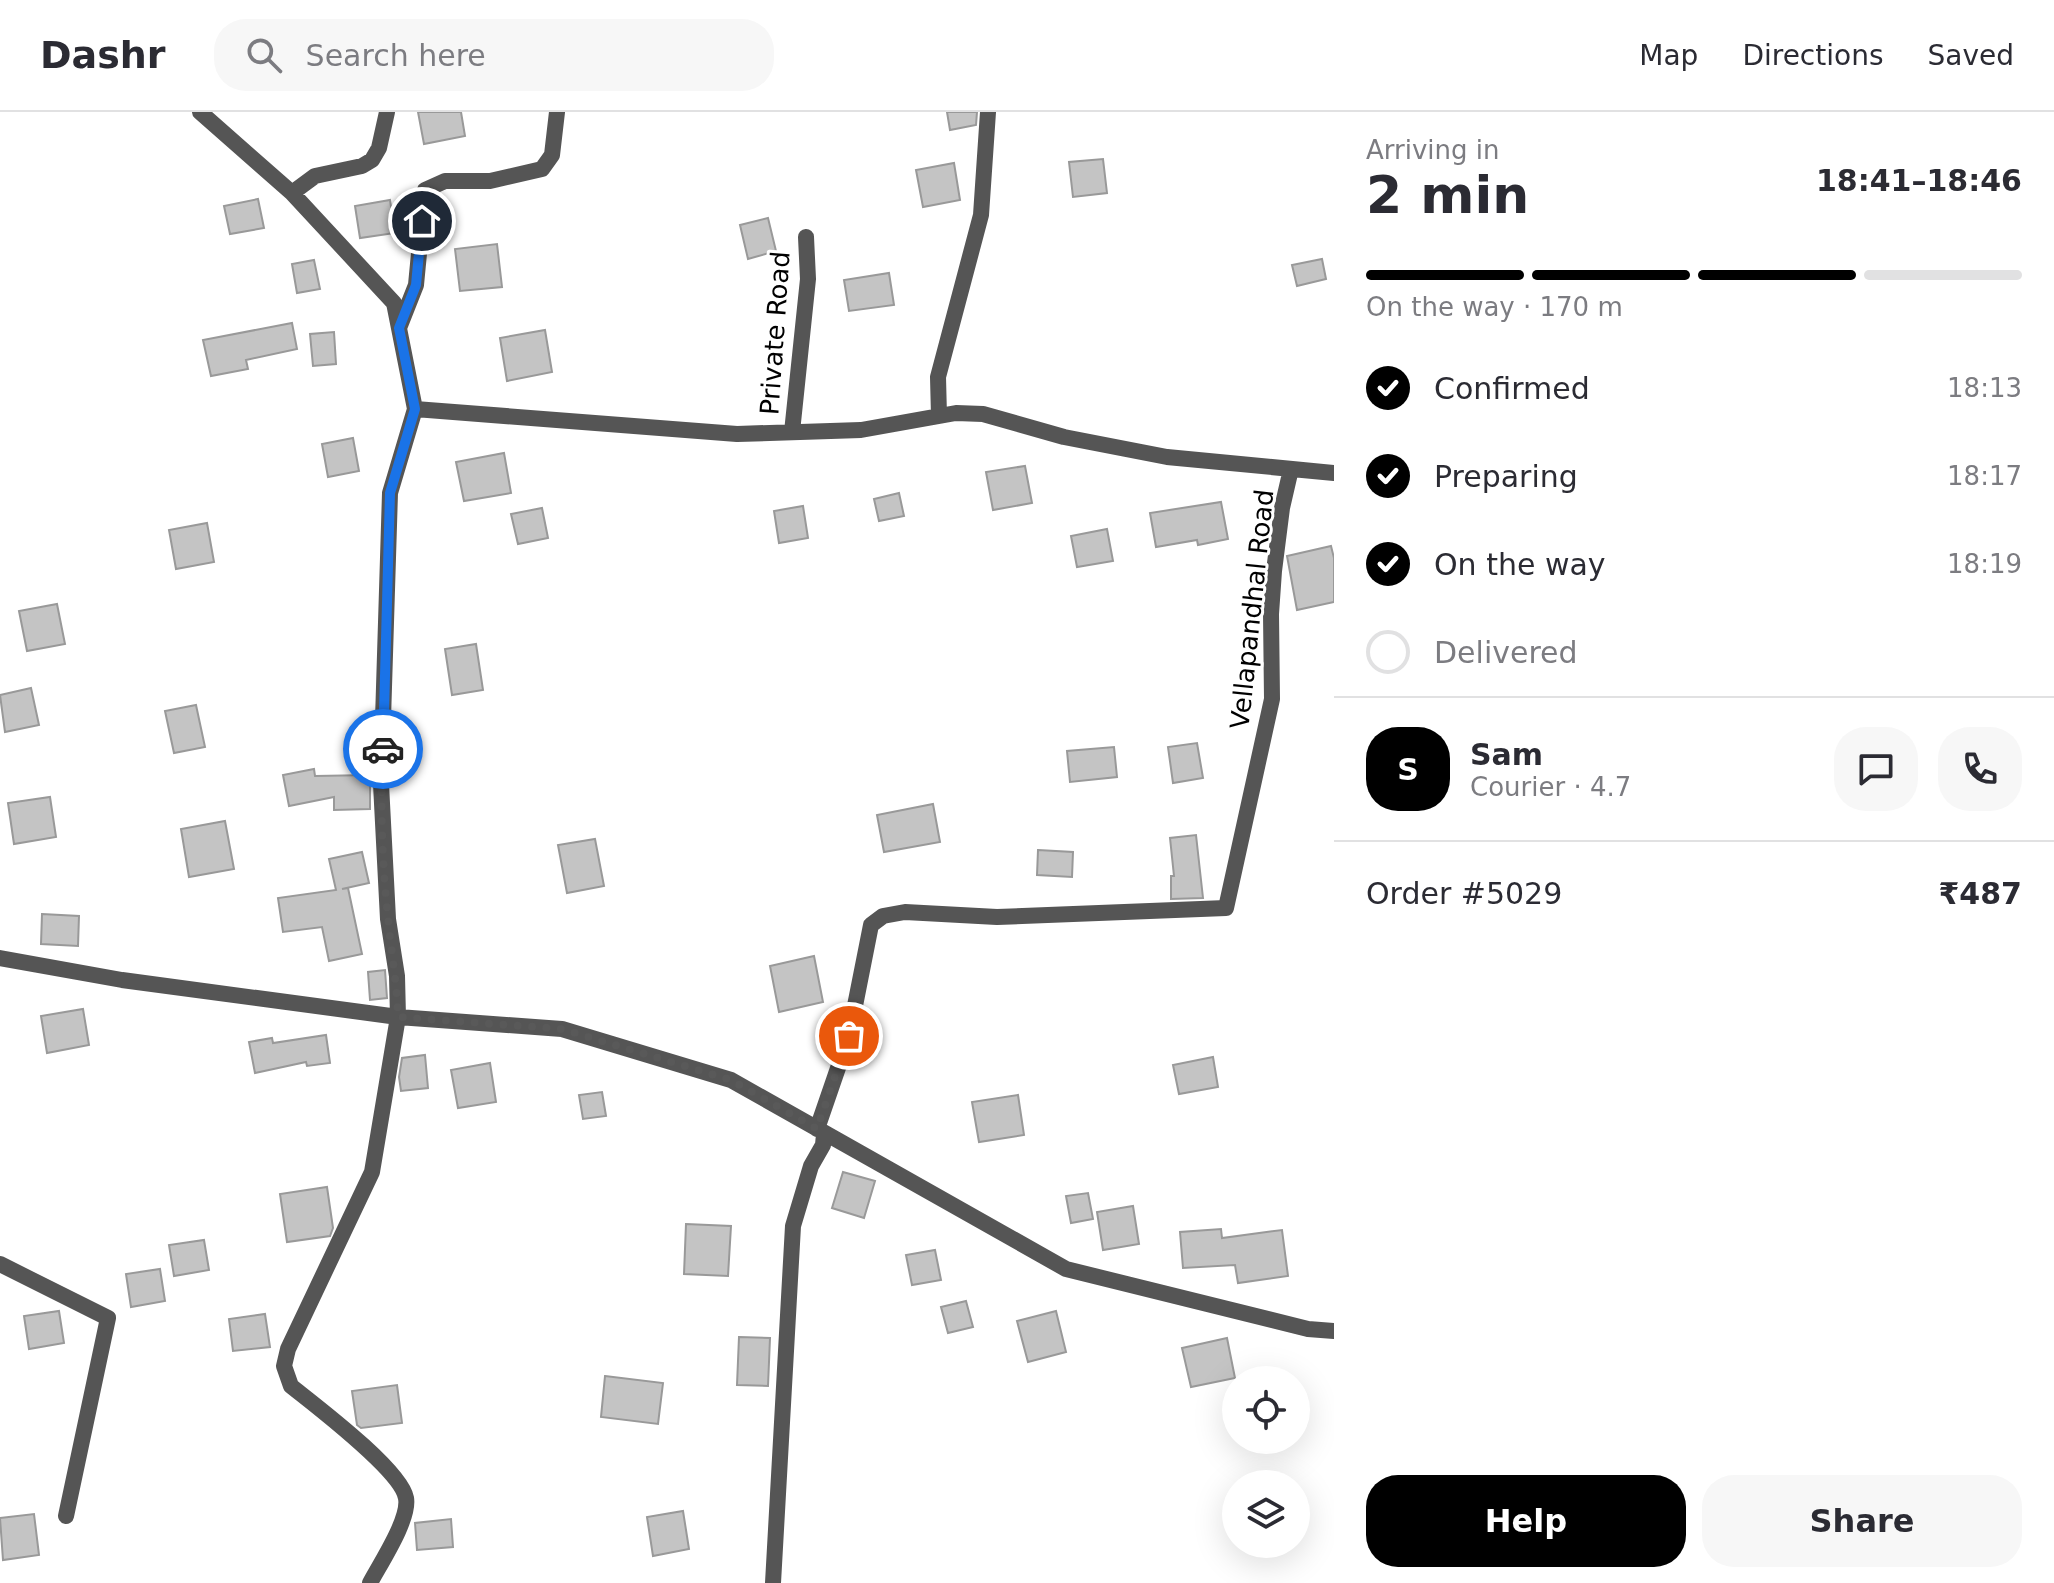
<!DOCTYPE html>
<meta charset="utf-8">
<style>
body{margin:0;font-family:"DejaVu Sans",sans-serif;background:#f7f7f7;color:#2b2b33;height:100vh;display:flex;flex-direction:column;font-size:30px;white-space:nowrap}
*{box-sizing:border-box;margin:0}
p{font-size:26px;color:#7c7c81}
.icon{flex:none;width:44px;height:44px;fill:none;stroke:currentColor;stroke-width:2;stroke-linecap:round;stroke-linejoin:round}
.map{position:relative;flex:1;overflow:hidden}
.details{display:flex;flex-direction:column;background:#fff;width:720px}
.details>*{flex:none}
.fabs{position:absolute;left:1222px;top:1254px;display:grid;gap:16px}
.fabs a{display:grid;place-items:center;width:88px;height:88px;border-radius:50%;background:#fff;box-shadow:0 8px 32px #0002;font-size:40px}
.pin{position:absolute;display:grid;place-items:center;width:68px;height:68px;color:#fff;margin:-34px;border:4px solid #fff;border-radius:50%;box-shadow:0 2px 8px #0007}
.courier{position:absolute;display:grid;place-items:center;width:80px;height:80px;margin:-40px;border:6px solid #1a73e8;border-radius:50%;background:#fff;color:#222;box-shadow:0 2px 10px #0007}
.overview em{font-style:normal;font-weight:700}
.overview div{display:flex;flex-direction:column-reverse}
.overview{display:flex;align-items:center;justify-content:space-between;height:136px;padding:0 32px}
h1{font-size:52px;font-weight:700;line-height:60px}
.bar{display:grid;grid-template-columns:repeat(4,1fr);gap:12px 8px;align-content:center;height:96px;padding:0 32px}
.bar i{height:10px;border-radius:6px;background:#e1e1e2}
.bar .selected{background:#000}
.bar p{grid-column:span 4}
.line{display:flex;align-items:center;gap:20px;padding:0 32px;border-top:2px solid #e1e1e2}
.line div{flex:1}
.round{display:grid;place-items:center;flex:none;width:84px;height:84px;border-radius:32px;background:#f7f7f7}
ol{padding:0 32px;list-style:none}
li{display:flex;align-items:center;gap:24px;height:88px}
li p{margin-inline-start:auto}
li .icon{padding:8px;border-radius:50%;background:#000;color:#fff;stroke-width:4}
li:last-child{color:#7c7c81}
li i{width:44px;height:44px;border:4px solid #e1e1e2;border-radius:50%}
.primary-button{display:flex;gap:16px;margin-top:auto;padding:16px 32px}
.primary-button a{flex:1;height:92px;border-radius:32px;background:#000;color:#fff;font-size:32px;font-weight:700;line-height:92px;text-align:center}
.primary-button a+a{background:#f7f7f7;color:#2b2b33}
header{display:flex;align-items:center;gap:48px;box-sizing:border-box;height:112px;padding:0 40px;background:#fff;border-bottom:2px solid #e1e1e2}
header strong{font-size:38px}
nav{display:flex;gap:44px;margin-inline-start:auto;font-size:28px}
.search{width:560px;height:72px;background:#f7f7f7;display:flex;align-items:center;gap:20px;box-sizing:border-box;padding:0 28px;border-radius:32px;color:#7c7c81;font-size:30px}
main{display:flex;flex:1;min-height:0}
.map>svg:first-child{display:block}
.building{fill:#c4c4c4;stroke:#999;stroke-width:2}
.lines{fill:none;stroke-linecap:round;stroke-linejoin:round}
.minor{stroke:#555;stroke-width:16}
.done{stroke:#595959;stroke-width:8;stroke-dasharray:0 14.4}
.route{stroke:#1a73e8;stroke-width:10}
.labels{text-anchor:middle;stroke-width:6;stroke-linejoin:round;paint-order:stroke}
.street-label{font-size:26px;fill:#000;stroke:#fff}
</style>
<header>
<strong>Dashr</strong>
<div class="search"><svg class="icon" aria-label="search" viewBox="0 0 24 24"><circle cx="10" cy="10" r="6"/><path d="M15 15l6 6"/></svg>Search here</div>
<nav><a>Map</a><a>Directions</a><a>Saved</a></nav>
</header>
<main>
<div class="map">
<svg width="1334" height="1471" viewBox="0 0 1334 1471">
<rect width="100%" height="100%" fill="#fff"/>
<path class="building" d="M 418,0 L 461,0 L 465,24 L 424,32 Z
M 947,0 L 977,0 L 976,13 L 950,18 Z
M 1103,47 L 1107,81 L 1073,85 L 1069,50 Z
M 954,51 L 960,88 L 923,95 L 916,58 Z
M 258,87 L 264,116 L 230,122 L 224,94 Z
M 390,88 L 395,121 L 360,126 L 355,94 Z
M 768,106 L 776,139 L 748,147 L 740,113 Z
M 497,132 L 502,175 L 460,179 L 455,137 Z
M 1322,147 L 1326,167 L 1297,174 L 1292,153 Z
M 314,148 L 320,177 L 297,181 L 292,152 Z
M 889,161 L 894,193 L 849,199 L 844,168 Z
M 292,211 L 297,237 L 246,248 L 248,257 L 211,264 L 203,228 Z
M 545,218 L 552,260 L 507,269 L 500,226 Z
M 334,220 L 336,252 L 313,254 L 310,222 Z
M 353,326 L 359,359 L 328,365 L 322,332 Z
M 504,341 L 511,381 L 464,389 L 456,350 Z
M 1025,354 L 1032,391 L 993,398 L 986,360 Z
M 899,381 L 904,404 L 879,409 L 874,387 Z
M 1221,390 L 1228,427 L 1198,433 L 1197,428 L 1156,435 L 1150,401 Z
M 803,394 L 808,426 L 779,431 L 774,399 Z
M 542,396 L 548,426 L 518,432 L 511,402 Z
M 207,411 L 214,450 L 176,457 L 169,418 Z
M 1107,417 L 1113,449 L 1077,455 L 1071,424 Z
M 1331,434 L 1334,446 L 1334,490 L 1297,498 L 1287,444 Z
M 57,492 L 65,532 L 27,539 L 19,499 Z
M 476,532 L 483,578 L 452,583 L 445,537 Z
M 31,576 L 39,613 L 5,620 L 0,583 Z
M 196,593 L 205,635 L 174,641 L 165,599 Z
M 1197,631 L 1203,666 L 1173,671 L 1168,635 Z
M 1114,635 L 1117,665 L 1070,670 L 1067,639 Z
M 314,657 L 315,664 L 370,663 L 370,697 L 334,698 L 334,685 L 289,694 L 283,663 Z
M 50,685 L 56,725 L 14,732 L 8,691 Z
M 933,692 L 940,730 L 884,740 L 877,703 Z
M 225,709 L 234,757 L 189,765 L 181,717 Z
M 1196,723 L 1203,786 L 1171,787 L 1171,764 L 1174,764 L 1170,726 Z
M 595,727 L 604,774 L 567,781 L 558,733 Z
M 1038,738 L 1073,740 L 1072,765 L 1037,763 Z
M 362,740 L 369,771 L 342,777 L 348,776 L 362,842 L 329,849 L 322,815 L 283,820 L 278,786 L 336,778 L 329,747 Z
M 42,802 L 79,804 L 78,834 L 41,832 Z
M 814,844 L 823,890 L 779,900 L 770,854 Z
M 385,858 L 387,886 L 370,888 L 368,860 Z
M 83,897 L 89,933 L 47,941 L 41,904 Z
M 326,923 L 330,951 L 307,954 L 306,950 L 255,961 L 249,930 L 272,926 L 273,931 Z
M 425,943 L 428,976 L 401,979 L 399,965 L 402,946 Z
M 1213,945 L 1218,975 L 1179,982 L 1173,953 Z
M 490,951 L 496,990 L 458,996 L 451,958 Z
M 602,980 L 606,1004 L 583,1007 L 579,983 Z
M 1018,983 L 1024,1023 L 979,1030 L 972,990 Z
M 843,1060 L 875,1069 L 864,1106 L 832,1096 Z
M 327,1075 L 333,1116 L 330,1124 L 287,1130 L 280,1082 Z
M 1088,1081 L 1093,1107 L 1071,1111 L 1066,1084 Z
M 1133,1094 L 1139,1132 L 1103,1138 L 1097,1100 Z
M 686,1112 L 731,1114 L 728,1164 L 684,1162 Z
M 1221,1117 L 1222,1126 L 1282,1118 L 1288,1164 L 1238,1171 L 1235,1153 L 1183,1156 L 1180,1120 Z
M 204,1128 L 209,1158 L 174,1164 L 169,1133 Z
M 935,1138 L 941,1168 L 912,1173 L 906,1143 Z
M 160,1157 L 165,1189 L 131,1195 L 126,1162 Z
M 966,1189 L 973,1215 L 948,1221 L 941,1195 Z
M 59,1199 L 64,1231 L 29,1237 L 24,1204 Z
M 1056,1199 L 1066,1240 L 1028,1250 L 1017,1209 Z
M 265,1202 L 270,1235 L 233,1239 L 229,1207 Z
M 739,1225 L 770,1226 L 768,1274 L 737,1273 Z
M 1227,1226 L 1235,1266 L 1191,1275 L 1182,1236 Z
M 605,1264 L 663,1271 L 658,1312 L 601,1305 Z
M 397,1273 L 402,1311 L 361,1316 L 357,1313 L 352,1279 Z
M 683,1399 L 689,1437 L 653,1444 L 647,1405 Z
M 34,1402 L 39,1443 L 3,1448 L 0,1406 Z
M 451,1407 L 453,1435 L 417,1438 L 415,1411 Z"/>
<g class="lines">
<path class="minor" d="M 200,0 L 292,81 L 394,191 L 415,297 L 390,381 L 381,672 L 388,807 L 397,864 L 398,905 L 372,1060 L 288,1237 L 284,1254 L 291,1274 C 316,1294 401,1358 406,1386 C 410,1407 380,1452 370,1471
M 292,81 L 315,64 L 362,54 L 372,48 L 379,36 L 387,0
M 399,216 L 416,173 L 425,78 L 445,69 L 490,69 L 542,57 L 552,43 L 557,0
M 415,297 L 737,322 L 861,318 L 956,301 L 983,302 L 1064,325 L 1167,345 L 1334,361
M 939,304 L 938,265 L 981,103 L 988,0
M 792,320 L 808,167 L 806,125
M 0,846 L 122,868 L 398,905 L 562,917 L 731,968 L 1066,1157 L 1308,1217 L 1334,1219
M 817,1017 L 849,924 L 871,813 L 883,804 L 905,800 L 997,805 L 1226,796 L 1272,587 L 1271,502 L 1274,459 L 1282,396 L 1291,357
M 0,1152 L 108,1206 L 66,1404
M 773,1471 L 793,1114 L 811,1054 L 823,1033 L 824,1022"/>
</g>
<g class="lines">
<path class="done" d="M 383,637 C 380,693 382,750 388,806 C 391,839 397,871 398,905 L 562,917 L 731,968 L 817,1017 L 849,924"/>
<path class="route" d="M 383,637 L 390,381 L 415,297 L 399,216 L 416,173 L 422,109"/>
</g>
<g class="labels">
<g class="street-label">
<text transform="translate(775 221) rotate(-86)" y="9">Private Road</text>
<text transform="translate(1252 497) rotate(-84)" y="9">Vellapandhal Road</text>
</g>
</g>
</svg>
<div class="fabs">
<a><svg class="icon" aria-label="locate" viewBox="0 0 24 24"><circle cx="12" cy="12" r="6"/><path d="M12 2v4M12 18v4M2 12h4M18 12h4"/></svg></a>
<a><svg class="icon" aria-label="layers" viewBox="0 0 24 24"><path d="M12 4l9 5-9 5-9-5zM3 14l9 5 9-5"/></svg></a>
</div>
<div class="pin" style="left:849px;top:924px;background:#ea580c"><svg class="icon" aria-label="bag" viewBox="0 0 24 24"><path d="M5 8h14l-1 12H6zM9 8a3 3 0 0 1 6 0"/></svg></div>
<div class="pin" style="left:422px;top:109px;background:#1f2937"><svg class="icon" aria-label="home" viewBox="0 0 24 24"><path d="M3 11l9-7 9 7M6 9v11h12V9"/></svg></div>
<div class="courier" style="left:383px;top:637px"><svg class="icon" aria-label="car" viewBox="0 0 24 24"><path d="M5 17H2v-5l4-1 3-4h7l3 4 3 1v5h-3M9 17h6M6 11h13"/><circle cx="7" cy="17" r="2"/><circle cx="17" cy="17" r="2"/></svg></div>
</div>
<section class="details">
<div class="overview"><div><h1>2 min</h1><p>Arriving in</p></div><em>18:41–18:46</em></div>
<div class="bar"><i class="selected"></i><i class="selected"></i><i class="selected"></i><i></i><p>On the way · 170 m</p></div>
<ol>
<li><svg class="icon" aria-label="check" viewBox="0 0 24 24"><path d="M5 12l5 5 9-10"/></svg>Confirmed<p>18:13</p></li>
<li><svg class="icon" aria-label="check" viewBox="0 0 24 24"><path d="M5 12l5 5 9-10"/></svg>Preparing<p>18:17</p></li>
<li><svg class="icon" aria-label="check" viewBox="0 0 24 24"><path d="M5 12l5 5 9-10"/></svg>On the way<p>18:19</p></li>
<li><i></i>Delivered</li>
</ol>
<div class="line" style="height:144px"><b class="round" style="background:#000;color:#fff">S</b><div><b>Sam</b><p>Courier · 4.7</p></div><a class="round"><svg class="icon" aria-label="chat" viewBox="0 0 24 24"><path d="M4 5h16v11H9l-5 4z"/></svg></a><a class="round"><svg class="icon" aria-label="phone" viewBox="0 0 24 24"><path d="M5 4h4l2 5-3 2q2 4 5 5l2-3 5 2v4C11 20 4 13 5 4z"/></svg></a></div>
<div class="line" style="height:104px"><div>Order #5029</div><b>₹487</b></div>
<div class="primary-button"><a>Help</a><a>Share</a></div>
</section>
</main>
